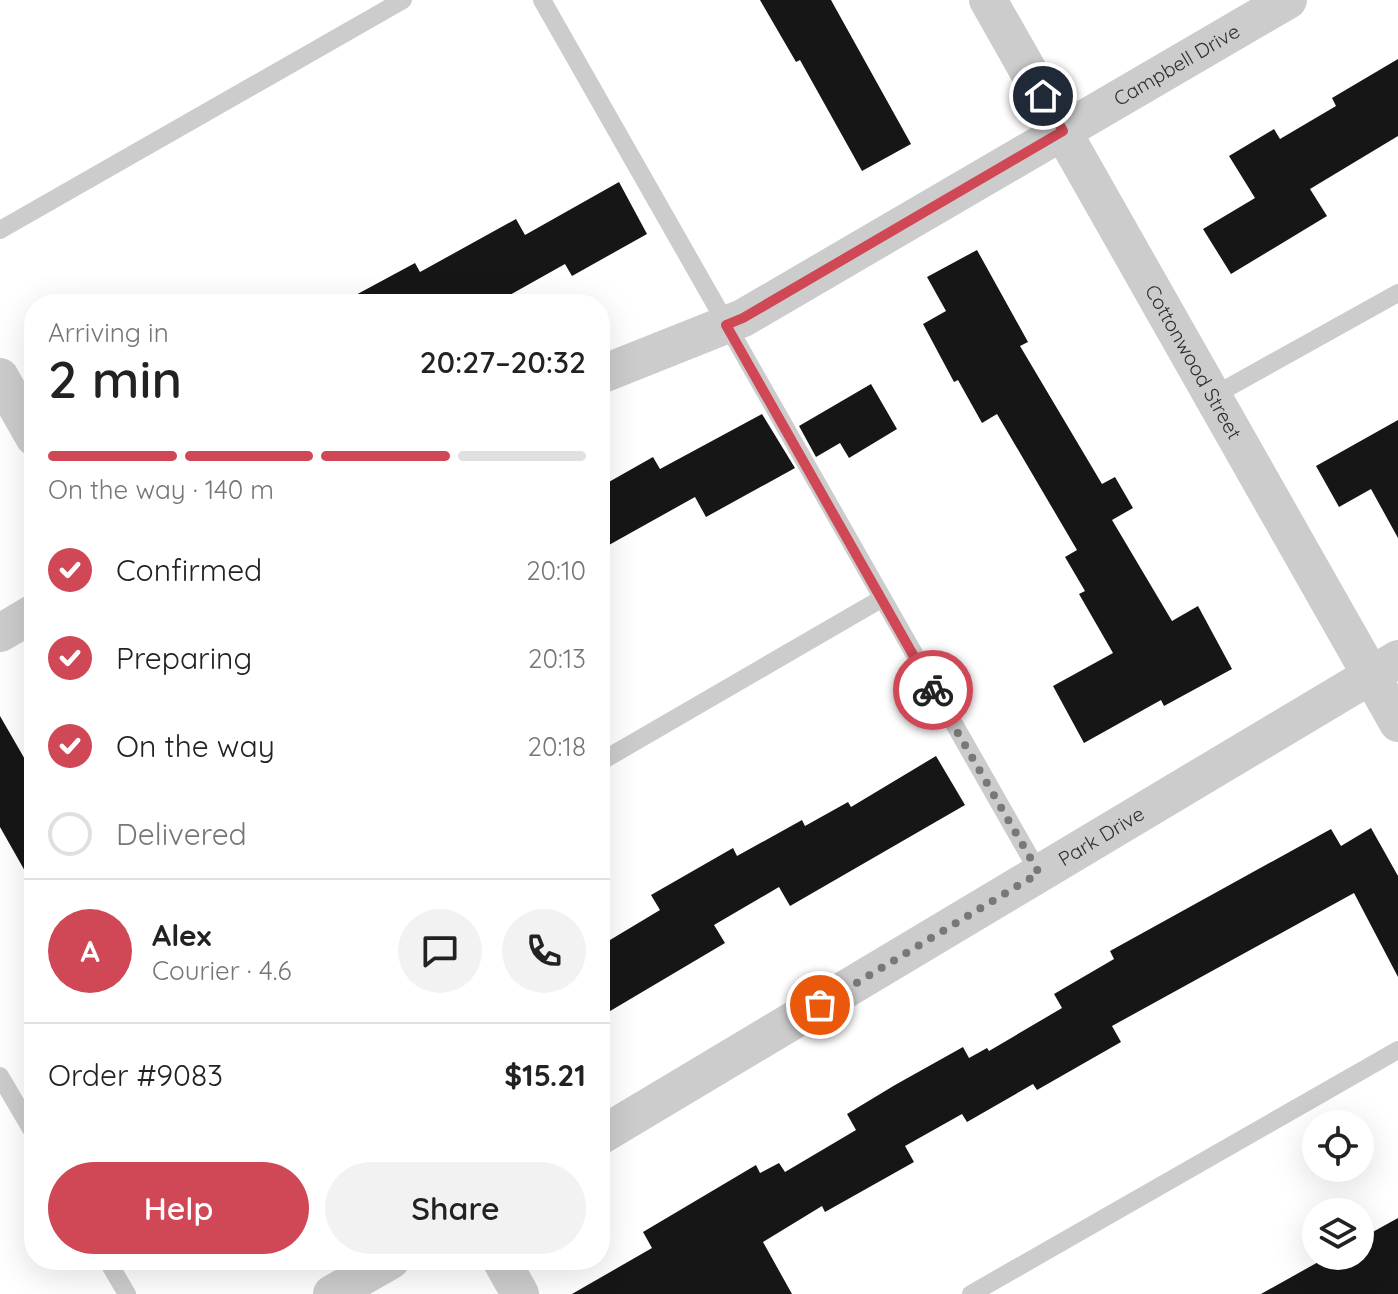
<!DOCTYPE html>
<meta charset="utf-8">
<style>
body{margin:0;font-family:Quicksand,sans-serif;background:#f2f2f2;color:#222;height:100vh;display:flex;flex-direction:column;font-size:30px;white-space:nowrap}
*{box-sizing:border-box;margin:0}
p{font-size:26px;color:#767676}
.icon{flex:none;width:44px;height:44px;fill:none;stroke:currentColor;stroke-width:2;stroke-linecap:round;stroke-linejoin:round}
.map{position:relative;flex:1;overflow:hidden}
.sheet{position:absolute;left:24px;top:294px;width:586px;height:976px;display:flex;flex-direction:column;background:#fff;border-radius:32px;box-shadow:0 8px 32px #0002}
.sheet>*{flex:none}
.controls{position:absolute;left:1302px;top:1110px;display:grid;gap:16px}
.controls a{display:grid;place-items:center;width:72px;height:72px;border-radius:50%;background:#fff;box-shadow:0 8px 32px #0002;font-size:40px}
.pin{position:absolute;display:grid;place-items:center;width:68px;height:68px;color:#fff;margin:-34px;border:4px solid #fff;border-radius:50%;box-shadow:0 2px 8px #0007}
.courier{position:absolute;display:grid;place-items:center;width:80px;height:80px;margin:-40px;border:6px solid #d04755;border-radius:50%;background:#fff;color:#222;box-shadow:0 2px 10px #0007}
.summary em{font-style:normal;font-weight:600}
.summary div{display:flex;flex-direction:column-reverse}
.summary{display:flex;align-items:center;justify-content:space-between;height:136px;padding:0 24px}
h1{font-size:52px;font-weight:600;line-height:60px}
.bar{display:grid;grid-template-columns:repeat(4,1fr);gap:12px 8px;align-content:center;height:96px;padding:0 24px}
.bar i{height:10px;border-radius:6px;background:#e0e0e0}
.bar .active{background:#d04755}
.bar p{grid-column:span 4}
.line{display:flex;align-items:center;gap:20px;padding:0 24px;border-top:2px solid #e0e0e0}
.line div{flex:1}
.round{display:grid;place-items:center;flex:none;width:84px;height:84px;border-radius:42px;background:#f2f2f2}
ol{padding:0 24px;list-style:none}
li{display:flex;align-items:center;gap:24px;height:88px}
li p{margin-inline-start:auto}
li .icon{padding:8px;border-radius:50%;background:#d04755;color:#fff;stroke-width:4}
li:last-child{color:#767676}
li i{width:44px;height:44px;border:4px solid #e0e0e0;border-radius:50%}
.button{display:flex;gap:16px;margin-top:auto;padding:16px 24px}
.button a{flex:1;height:92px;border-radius:48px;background:#d04755;color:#fff;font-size:32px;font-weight:600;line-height:92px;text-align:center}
.button a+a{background:#f2f2f2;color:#222}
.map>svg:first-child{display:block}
.building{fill:#161616}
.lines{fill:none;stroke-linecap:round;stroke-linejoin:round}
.lane{stroke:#ccc;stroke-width:18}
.street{stroke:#ccc;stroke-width:38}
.done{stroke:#787878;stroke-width:8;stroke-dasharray:0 14.4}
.route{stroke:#d04755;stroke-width:10}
.labels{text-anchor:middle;stroke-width:8;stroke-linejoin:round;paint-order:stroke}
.street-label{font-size:20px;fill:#2f2f2f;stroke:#fff}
</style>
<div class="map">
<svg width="1398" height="1294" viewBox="0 0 1398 1294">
<rect width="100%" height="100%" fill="#fff"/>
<path class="building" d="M 760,0 L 831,0 L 911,144 L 862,171 L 800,60 L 796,62 Z
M 1398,59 L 1398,136 L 1310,189 L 1327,216 L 1231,274 L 1203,229 L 1255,198 L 1229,156 L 1274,129 L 1280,139 L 1336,106 L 1332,98 Z
M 619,182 L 647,234 L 572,276 L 565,264 L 494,304 L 339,304 L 415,263 L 420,272 L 516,219 L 525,235 Z
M 977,250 L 1028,342 L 1020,346 L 1102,484 L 1115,477 L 1133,508 L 1112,520 L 1172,621 L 1198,606 L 1232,669 L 1164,706 L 1161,700 L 1084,743 L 1053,686 L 1113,653 L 1079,594 L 1085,591 L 1065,557 L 1077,550 L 997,414 L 982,423 L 958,380 L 954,382 L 923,324 L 946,311 L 927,277 Z
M 871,384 L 897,429 L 849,458 L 840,443 L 816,457 L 799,426 Z
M 762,414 L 795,468 L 706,517 L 695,497 L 600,550 L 600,487 L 653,457 L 660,469 Z
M 1398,420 L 1398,538 L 1371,489 L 1339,507 L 1316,466 Z
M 0,716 L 34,775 L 34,887 L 0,827 Z
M 936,756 L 965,805 L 790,906 L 779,887 L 714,925 L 725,943 L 600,1017 L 600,946 L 660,910 L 651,895 L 733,848 L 737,856 L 802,820 L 805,826 L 848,802 L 851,807 Z
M 1371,828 L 1398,876 L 1398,977 L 1354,893 L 1112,1026 L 1121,1042 L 1037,1090 L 1033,1084 L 967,1122 L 962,1114 L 905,1146 L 914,1162 L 825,1212 L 822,1206 L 763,1242 L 792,1294 L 572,1294 L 652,1248 L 643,1232 L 756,1165 L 760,1173 L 779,1163 L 785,1172 L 856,1130 L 847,1114 L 895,1085 L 963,1047 L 969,1058 L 987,1048 L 989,1051 L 1062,1008 L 1054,994 L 1114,959 L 1110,951 L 1331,829 L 1341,846 Z
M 1398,1218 L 1398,1294 L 1261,1294 L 1329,1256 L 1360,1256 L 1360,1239 Z"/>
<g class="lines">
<path class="lane" d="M 542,0 L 1039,873
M 0,230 L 403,0
M 1213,396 L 1398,293
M 600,762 L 881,599
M 0,1076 L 34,1134
M 107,1260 L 127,1294
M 971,1294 L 1398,1050"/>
<g class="street">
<path id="s1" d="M 988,0 L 1398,723"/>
<path id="s2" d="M 600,375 L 743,318 L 1288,0"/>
<path d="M 0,377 L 34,437"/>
<path d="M 0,633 L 34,613"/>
<path id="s3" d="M 600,1136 L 1398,659"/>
<path d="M 501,1260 L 520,1294"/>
<path d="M 332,1294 L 391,1260"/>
</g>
</g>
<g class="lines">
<path class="done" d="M 820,1005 L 1039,873 L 933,690"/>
<path class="route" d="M 933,690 L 726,325 L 743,318 L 1063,131 L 1043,96"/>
</g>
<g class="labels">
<g class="street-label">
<text dy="7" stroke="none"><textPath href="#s2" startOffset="656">Campbell Drive</textPath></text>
<text dy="7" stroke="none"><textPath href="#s1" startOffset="416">Cottonwood Street</textPath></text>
<text dy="7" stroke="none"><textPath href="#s3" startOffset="584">Park Drive</textPath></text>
</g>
</g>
</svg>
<div class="controls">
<a><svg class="icon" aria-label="locate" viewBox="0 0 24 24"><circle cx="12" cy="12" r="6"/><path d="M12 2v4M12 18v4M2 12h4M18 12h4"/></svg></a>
<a><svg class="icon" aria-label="layers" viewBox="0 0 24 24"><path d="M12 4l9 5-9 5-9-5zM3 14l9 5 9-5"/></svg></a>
</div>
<div class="pin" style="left:820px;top:1005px;background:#ea580c"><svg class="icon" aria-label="bag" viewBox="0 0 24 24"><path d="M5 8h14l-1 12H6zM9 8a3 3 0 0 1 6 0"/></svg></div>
<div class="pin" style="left:1043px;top:96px;background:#1f2937"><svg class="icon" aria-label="home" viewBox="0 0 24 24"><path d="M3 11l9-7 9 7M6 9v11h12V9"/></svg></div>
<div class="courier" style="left:933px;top:690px"><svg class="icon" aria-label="bike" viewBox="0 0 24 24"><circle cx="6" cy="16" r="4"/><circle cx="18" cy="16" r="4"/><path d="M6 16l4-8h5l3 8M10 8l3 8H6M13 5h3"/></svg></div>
<section class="sheet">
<div class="summary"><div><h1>2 min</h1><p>Arriving in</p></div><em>20:27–20:32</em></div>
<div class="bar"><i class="active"></i><i class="active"></i><i class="active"></i><i></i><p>On the way · 140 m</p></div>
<ol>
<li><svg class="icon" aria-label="check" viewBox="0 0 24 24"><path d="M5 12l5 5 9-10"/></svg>Confirmed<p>20:10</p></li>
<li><svg class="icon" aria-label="check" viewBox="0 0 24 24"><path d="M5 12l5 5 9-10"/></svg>Preparing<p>20:13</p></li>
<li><svg class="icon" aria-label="check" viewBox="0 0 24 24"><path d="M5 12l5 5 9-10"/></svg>On the way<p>20:18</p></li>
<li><i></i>Delivered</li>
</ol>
<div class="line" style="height:144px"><b class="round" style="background:#d04755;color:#fff">A</b><div><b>Alex</b><p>Courier · 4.6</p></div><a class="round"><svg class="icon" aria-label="chat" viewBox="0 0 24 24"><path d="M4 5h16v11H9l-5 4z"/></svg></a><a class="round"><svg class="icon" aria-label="phone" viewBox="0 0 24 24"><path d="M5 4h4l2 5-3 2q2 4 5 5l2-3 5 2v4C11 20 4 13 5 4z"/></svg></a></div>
<div class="line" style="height:104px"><div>Order #9083</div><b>$15.21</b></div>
<div class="button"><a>Help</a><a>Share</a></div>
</section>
</div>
